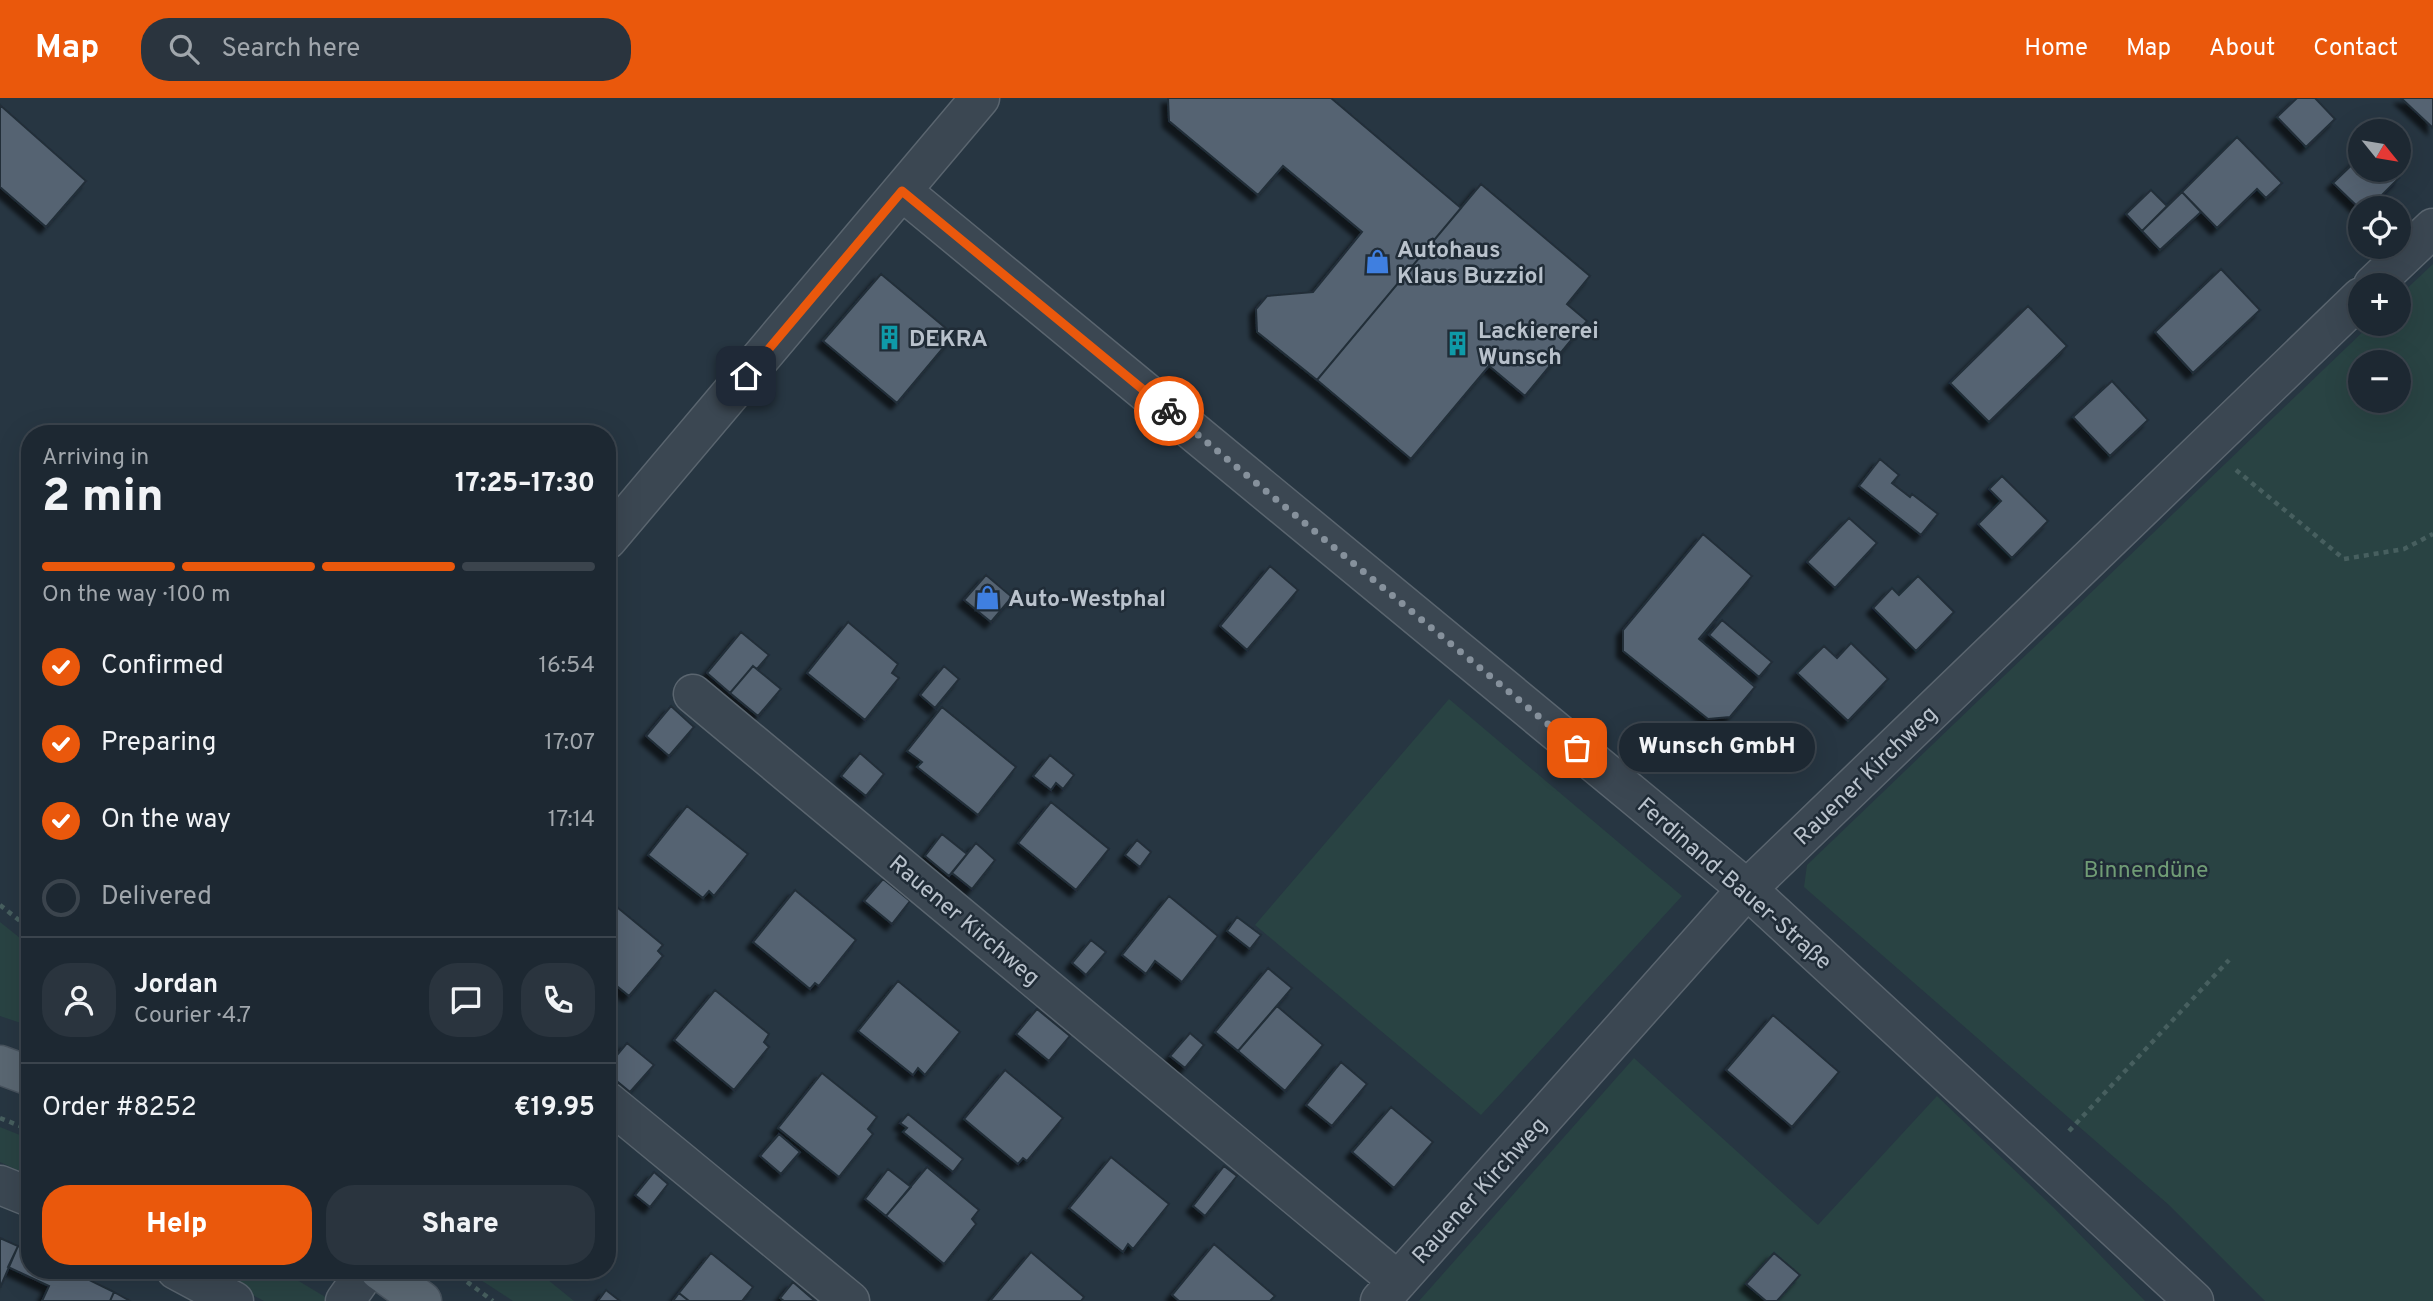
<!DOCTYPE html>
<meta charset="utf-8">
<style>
body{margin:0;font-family:Overpass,sans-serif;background:#2a343e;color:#f1f3f6;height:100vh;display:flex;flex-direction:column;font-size:26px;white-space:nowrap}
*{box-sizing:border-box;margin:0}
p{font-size:23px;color:#a0a6ac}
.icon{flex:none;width:38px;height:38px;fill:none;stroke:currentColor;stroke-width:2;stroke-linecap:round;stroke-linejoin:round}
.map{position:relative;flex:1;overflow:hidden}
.sheet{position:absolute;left:21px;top:327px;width:595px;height:854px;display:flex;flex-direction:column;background:#1d2832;border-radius:28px;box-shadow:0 7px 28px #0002,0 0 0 2px #3b444d}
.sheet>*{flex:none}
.needle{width:46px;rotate:120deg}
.controls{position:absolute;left:2348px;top:21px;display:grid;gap:14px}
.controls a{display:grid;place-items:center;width:63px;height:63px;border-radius:50%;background:#1d2832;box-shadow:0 7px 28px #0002,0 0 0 2px #3b444d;font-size:35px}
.pin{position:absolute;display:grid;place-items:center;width:60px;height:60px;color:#fff;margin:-30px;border-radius:14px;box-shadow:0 4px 10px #0006}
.courier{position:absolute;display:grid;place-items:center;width:70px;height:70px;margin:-35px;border:5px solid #ea580c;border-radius:50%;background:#fff;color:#222;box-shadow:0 2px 9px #0007}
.bubble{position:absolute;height:49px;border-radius:24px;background:#1d2832;box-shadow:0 7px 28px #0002,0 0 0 2px #3b444d;font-size:23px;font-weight:800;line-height:49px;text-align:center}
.headline em{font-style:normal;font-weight:800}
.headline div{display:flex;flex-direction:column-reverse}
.headline{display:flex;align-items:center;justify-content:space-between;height:119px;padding:0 21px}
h1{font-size:46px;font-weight:800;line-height:52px}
.bar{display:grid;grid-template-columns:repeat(4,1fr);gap:10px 7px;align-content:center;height:84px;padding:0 21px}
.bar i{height:9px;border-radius:5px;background:#3b444d}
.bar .on{background:#ea580c}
.bar p{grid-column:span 4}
.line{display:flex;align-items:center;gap:18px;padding:0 21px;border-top:2px solid #3b444d}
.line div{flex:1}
.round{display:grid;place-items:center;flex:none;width:74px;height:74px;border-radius:28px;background:#2a343e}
ol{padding:0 21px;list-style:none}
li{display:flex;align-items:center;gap:21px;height:77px}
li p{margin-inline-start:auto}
li .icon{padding:7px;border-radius:50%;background:#ea580c;color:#fff;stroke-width:4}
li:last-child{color:#a0a6ac}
li i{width:38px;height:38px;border:4px solid #3b444d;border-radius:50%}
.button{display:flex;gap:14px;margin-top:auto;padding:14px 21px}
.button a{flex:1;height:80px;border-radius:28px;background:#ea580c;color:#fff;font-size:28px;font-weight:800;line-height:80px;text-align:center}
.button a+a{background:#2a343e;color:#f1f3f6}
header{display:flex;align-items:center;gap:42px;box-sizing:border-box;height:98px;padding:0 35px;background:#ea580c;color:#fff}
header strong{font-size:33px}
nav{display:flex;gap:38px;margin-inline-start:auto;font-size:24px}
.search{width:490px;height:63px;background:#2a343e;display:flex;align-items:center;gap:18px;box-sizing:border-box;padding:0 24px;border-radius:28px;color:#a0a6ac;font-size:26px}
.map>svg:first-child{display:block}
.green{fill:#294343;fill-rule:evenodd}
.building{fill:#556472;stroke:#222e39;stroke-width:2;filter:url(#shadow)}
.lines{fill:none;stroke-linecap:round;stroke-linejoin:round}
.minor-casing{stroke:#5a656f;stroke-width:41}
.major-casing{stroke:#48535e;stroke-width:41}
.path{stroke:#475f5f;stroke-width:4.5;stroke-dasharray:5 5;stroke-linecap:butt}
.minor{stroke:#3b4752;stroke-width:38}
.major{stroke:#5a6772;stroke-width:38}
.done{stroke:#86919c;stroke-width:7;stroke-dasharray:0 12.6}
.route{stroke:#ea580c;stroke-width:9}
.labels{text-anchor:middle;stroke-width:5;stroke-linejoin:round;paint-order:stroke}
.poi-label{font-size:23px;font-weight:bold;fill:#b9c2cc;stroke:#202c37;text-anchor:start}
.street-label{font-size:23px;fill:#b9c2cc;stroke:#202c37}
.park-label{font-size:23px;fill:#709c75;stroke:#202c37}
</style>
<header>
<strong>Map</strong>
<div class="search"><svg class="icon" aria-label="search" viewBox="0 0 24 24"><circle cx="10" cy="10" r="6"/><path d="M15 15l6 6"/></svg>Search here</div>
<nav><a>Home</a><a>Map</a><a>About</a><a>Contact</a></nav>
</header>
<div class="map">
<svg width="2433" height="1203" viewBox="0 0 2433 1203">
<defs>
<filter id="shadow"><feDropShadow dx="-6" dy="6" stdDeviation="2" flood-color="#0009"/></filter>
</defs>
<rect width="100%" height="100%" fill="#273642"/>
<path class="green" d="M 2433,166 L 2433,1203 L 2265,1203 L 2169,1107 L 1804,789 L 1807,767 L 2371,226 L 2399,226 L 2399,198 ZM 2399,264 L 2399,303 L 2361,303 L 2361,264 Z
M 1449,601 L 1682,798 L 1481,1017 L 1255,827 Z
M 0,824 L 30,848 L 30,928 L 0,918 Z
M 1634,960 L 1818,1127 L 1937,998 L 2054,1110 L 2145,1203 L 1419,1203 Z
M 0,1029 L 30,1041 L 30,1078 L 0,1064 Z
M 208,1173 L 282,1173 L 327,1200 L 325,1203 L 264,1203 Z
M 467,1173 L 537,1173 L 574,1203 L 513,1203 Z"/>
<path class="building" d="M 1168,0 L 1331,0 L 1461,110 L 1317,282 L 1257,234 L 1256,211 L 1267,198 L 1313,194 L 1362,134 L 1283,68 L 1258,97 L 1169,23 Z
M 2297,0 L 2315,0 L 2335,21 L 2306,49 L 2277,19 Z
M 2401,0 L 2433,0 L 2433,30 Z
M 0,7 L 86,83 L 46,129 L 0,89 Z
M 2237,39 L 2282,85 L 2266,100 L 2257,91 L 2217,130 L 2182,94 Z
M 2361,58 L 2361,72 L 2391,72 L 2399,80 L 2369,110 L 2361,110 L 2361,112 L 2333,85 Z
M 1481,86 L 1590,178 L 1567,206 L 1587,223 L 1525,298 L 1489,268 L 1411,361 L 1317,282 Z
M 2151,92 L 2167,108 L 2142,133 L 2126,116 Z
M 2182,94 L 2201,114 L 2160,152 L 2142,133 Z
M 2221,171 L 2260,212 L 2193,275 L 2155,234 Z
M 881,176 L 954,237 L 897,305 L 823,243 Z
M 2028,208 L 2067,248 L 1989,324 L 1950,285 Z
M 2112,283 L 2148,322 L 2110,358 L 2073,319 Z
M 1880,361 L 1899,377 L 1892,385 L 1910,399 L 1912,396 L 1938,416 L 1921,437 L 1859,388 Z
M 2002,378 L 2048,423 L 2012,460 L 1978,426 L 2001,403 L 1989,391 Z
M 1849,420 L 1877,445 L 1835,490 L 1807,464 Z
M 1703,436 L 1752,478 L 1699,541 L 1755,589 L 1730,619 L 1708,621 L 1623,553 L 1623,532 Z
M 1270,468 L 1298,492 L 1247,552 L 1220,528 Z
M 986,477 L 1012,499 L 991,524 L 964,502 Z
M 1918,478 L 1954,514 L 1916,553 L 1873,510 L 1892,490 L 1899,497 Z
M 1722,522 L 1772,564 L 1759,579 L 1709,537 Z
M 848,524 L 898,566 L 892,575 L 899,580 L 865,622 L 807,575 Z
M 741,534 L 769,557 L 757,571 L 753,568 L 730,595 L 707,575 Z
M 1851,545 L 1888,581 L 1848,623 L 1797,575 L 1824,548 L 1837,560 Z
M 753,568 L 781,591 L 758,618 L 730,595 Z
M 944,568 L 959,581 L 935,610 L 920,597 Z
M 671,608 L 694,629 L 669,658 L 646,638 Z
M 942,609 L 1016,669 L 978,717 L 917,669 L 922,664 L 907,653 Z
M 860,655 L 884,676 L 866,698 L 841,678 Z
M 1050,657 L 1074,677 L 1063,691 L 1056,685 L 1051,692 L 1033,678 Z
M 1051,704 L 1109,751 L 1076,792 L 1018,745 Z
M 687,708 L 748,756 L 714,798 L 709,793 L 703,800 L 648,757 Z
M 942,736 L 967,756 L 949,778 L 925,758 Z
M 1137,742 L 1151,754 L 1140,769 L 1125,757 Z
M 976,745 L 995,762 L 972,791 L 952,775 Z
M 883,781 L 910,803 L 892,826 L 864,803 Z
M 795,792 L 856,842 L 819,888 L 815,885 L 810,891 L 753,844 Z
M 1169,798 L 1218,838 L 1182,884 L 1155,863 L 1146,876 L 1122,857 Z
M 612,805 L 663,847 L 658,853 L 663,858 L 629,898 L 607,880 L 607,811 Z
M 1237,819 L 1261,837 L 1250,851 L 1227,833 Z
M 1091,842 L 1106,854 L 1086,877 L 1072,865 Z
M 1268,870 L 1292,890 L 1238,953 L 1215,934 Z
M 898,883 L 960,934 L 925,977 L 918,970 L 913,977 L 858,933 Z
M 715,892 L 769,936 L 764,944 L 769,949 L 734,992 L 674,942 Z
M 1277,908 L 1323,947 L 1285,993 L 1238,953 Z
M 1037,911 L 1070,938 L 1049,963 L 1016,936 Z
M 1773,917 L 1839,974 L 1792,1029 L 1726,972 Z
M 1190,935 L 1204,947 L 1185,970 L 1170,958 Z
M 627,945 L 654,967 L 630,994 L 607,975 L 607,969 Z
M 1341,964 L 1367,986 L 1332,1028 L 1306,1007 Z
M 1005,972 L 1063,1020 L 1027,1063 L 1023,1060 L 1018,1066 L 964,1021 Z
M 822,975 L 877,1019 L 868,1031 L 873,1036 L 839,1079 L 778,1030 Z
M 1391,1009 L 1433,1044 L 1394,1090 L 1352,1054 Z
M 908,1016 L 963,1061 L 953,1074 L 903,1034 L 907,1030 L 900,1025 Z
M 779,1036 L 800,1054 L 781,1076 L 760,1058 Z
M 1111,1059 L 1169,1106 L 1133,1151 L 1128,1146 L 1123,1154 L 1069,1110 Z
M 1224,1068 L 1237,1078 L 1205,1118 L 1193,1108 Z
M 927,1069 L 979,1112 L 972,1121 L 976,1126 L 944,1166 L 886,1118 Z
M 888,1071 L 911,1089 L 886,1118 L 865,1101 Z
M 654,1074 L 668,1086 L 650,1109 L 635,1097 Z
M 0,1140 L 18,1148 L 0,1190 Z
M 1214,1146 L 1275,1198 L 1270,1203 L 1179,1203 L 1172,1197 Z
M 18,1148 L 30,1153 L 30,1172 L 69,1172 L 114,1194 L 110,1203 L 42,1203 L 49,1188 L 8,1169 Z
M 1031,1154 L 1084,1199 L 1081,1203 L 990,1203 Z
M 711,1155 L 753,1189 L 742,1203 L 689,1203 L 679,1195 Z
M 1774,1155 L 1800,1177 L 1777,1203 L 1766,1203 L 1746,1186 Z
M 793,1184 L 815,1203 L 784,1203 L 780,1200 Z
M 606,1192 L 620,1203 L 598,1203 Z
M 114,1194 L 130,1203 L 110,1203 Z
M 679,1195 L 689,1203 L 673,1203 Z"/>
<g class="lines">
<defs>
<path id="minor" d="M 902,93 L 1747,791 L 2194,1203
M 2373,187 L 2433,130
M 607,442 L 980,0
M 693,596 L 1398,1183
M 607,1003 L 850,1203
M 0,1087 L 30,1099
M 176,1172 L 234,1203
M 345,1203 L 367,1172
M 1380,1203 L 1747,791 L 2361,199"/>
<path id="major" d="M 0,967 L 30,978
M 379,1172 L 422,1203"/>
</defs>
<use href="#minor" class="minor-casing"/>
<use href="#major" class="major-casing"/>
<path class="path" d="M 2236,372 L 2344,461 L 2404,451 L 2433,436
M 0,807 L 30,831
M 0,1020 L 30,1032
M 2069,1033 L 2229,862
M 302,1172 L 313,1179
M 451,1172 L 493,1203"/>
<use href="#minor" class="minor"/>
<use href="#major" class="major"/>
</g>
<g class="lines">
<path class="done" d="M 1169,313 L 1577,650"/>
<path class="route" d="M 746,278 L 902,93 L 1169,313"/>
</g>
<defs>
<symbol id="shop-bare" viewBox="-9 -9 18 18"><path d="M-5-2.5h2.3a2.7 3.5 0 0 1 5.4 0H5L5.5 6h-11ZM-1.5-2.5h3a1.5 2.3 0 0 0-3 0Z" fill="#3f7fe0" stroke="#202c37" stroke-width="2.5" paint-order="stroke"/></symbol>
<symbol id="building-bare" viewBox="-9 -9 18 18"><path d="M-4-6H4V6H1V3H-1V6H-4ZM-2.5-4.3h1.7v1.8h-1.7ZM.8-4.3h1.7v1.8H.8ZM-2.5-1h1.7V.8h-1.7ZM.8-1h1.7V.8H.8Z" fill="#0f9aa8" stroke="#202c37" stroke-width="2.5" paint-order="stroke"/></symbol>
</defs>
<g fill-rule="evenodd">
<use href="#shop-bare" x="1360" y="146" width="35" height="35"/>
<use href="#building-bare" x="872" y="222" width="35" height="35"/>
<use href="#building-bare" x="1440" y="228" width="35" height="35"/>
<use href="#shop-bare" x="970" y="482" width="35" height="35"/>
</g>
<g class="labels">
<g class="poi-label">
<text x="1397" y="159">Autohaus<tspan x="1397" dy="26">Klaus Buzziol</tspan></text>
<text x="1478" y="240">Lackiererei<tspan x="1478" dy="26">Wunsch</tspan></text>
<text x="909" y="248">DEKRA</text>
<text x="1008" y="508">Auto-Westphal</text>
</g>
<g class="street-label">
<text transform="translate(1865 677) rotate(-44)" y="8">Rauener Kirchweg</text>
<text transform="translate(1735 785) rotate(41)" y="8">Ferdinand-Bauer-Straße</text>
<text transform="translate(965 822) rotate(40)" y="8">Rauener Kirchweg</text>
<text transform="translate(1479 1092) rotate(-48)" y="8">Rauener Kirchweg</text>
</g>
<g class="park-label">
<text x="2146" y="779">Binnendüne</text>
</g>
</g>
</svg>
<div class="controls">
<a><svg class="needle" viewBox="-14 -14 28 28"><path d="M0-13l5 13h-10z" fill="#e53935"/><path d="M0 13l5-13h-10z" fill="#a0a6ac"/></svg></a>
<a><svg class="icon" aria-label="locate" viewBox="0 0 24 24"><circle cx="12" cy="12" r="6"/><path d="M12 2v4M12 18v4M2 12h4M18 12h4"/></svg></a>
<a>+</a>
<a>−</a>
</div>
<div class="pin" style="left:1577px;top:650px;background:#ea580c"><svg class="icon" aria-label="bag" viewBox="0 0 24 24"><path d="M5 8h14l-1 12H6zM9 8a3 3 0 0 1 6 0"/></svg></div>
<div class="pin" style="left:746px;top:278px;background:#1f2937"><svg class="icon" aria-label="home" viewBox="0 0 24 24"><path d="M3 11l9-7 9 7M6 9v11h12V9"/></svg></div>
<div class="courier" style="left:1169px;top:313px"><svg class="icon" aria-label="bike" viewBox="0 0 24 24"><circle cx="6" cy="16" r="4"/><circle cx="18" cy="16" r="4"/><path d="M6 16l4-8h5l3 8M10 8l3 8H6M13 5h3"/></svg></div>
<div class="bubble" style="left:1619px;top:625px;width:196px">Wunsch GmbH</div>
<section class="sheet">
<div class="headline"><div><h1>2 min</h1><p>Arriving in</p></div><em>17:25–17:30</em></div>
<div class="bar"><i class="on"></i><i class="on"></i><i class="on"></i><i></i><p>On the way · 100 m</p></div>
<ol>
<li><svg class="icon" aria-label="check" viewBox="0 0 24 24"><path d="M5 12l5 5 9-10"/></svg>Confirmed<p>16:54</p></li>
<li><svg class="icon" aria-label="check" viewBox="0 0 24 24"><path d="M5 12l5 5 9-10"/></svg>Preparing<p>17:07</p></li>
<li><svg class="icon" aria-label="check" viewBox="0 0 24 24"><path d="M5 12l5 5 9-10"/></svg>On the way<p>17:14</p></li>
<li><i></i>Delivered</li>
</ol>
<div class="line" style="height:126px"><a class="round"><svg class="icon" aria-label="person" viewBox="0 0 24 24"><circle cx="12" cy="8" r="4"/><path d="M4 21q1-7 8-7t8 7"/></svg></a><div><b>Jordan</b><p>Courier · 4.7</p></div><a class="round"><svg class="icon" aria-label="chat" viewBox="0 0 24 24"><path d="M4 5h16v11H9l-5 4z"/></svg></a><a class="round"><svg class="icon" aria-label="phone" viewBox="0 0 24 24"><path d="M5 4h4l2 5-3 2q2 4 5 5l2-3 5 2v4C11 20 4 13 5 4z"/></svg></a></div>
<div class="line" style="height:91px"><div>Order #8252</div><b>€19.95</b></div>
<div class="button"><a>Help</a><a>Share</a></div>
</section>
</div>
